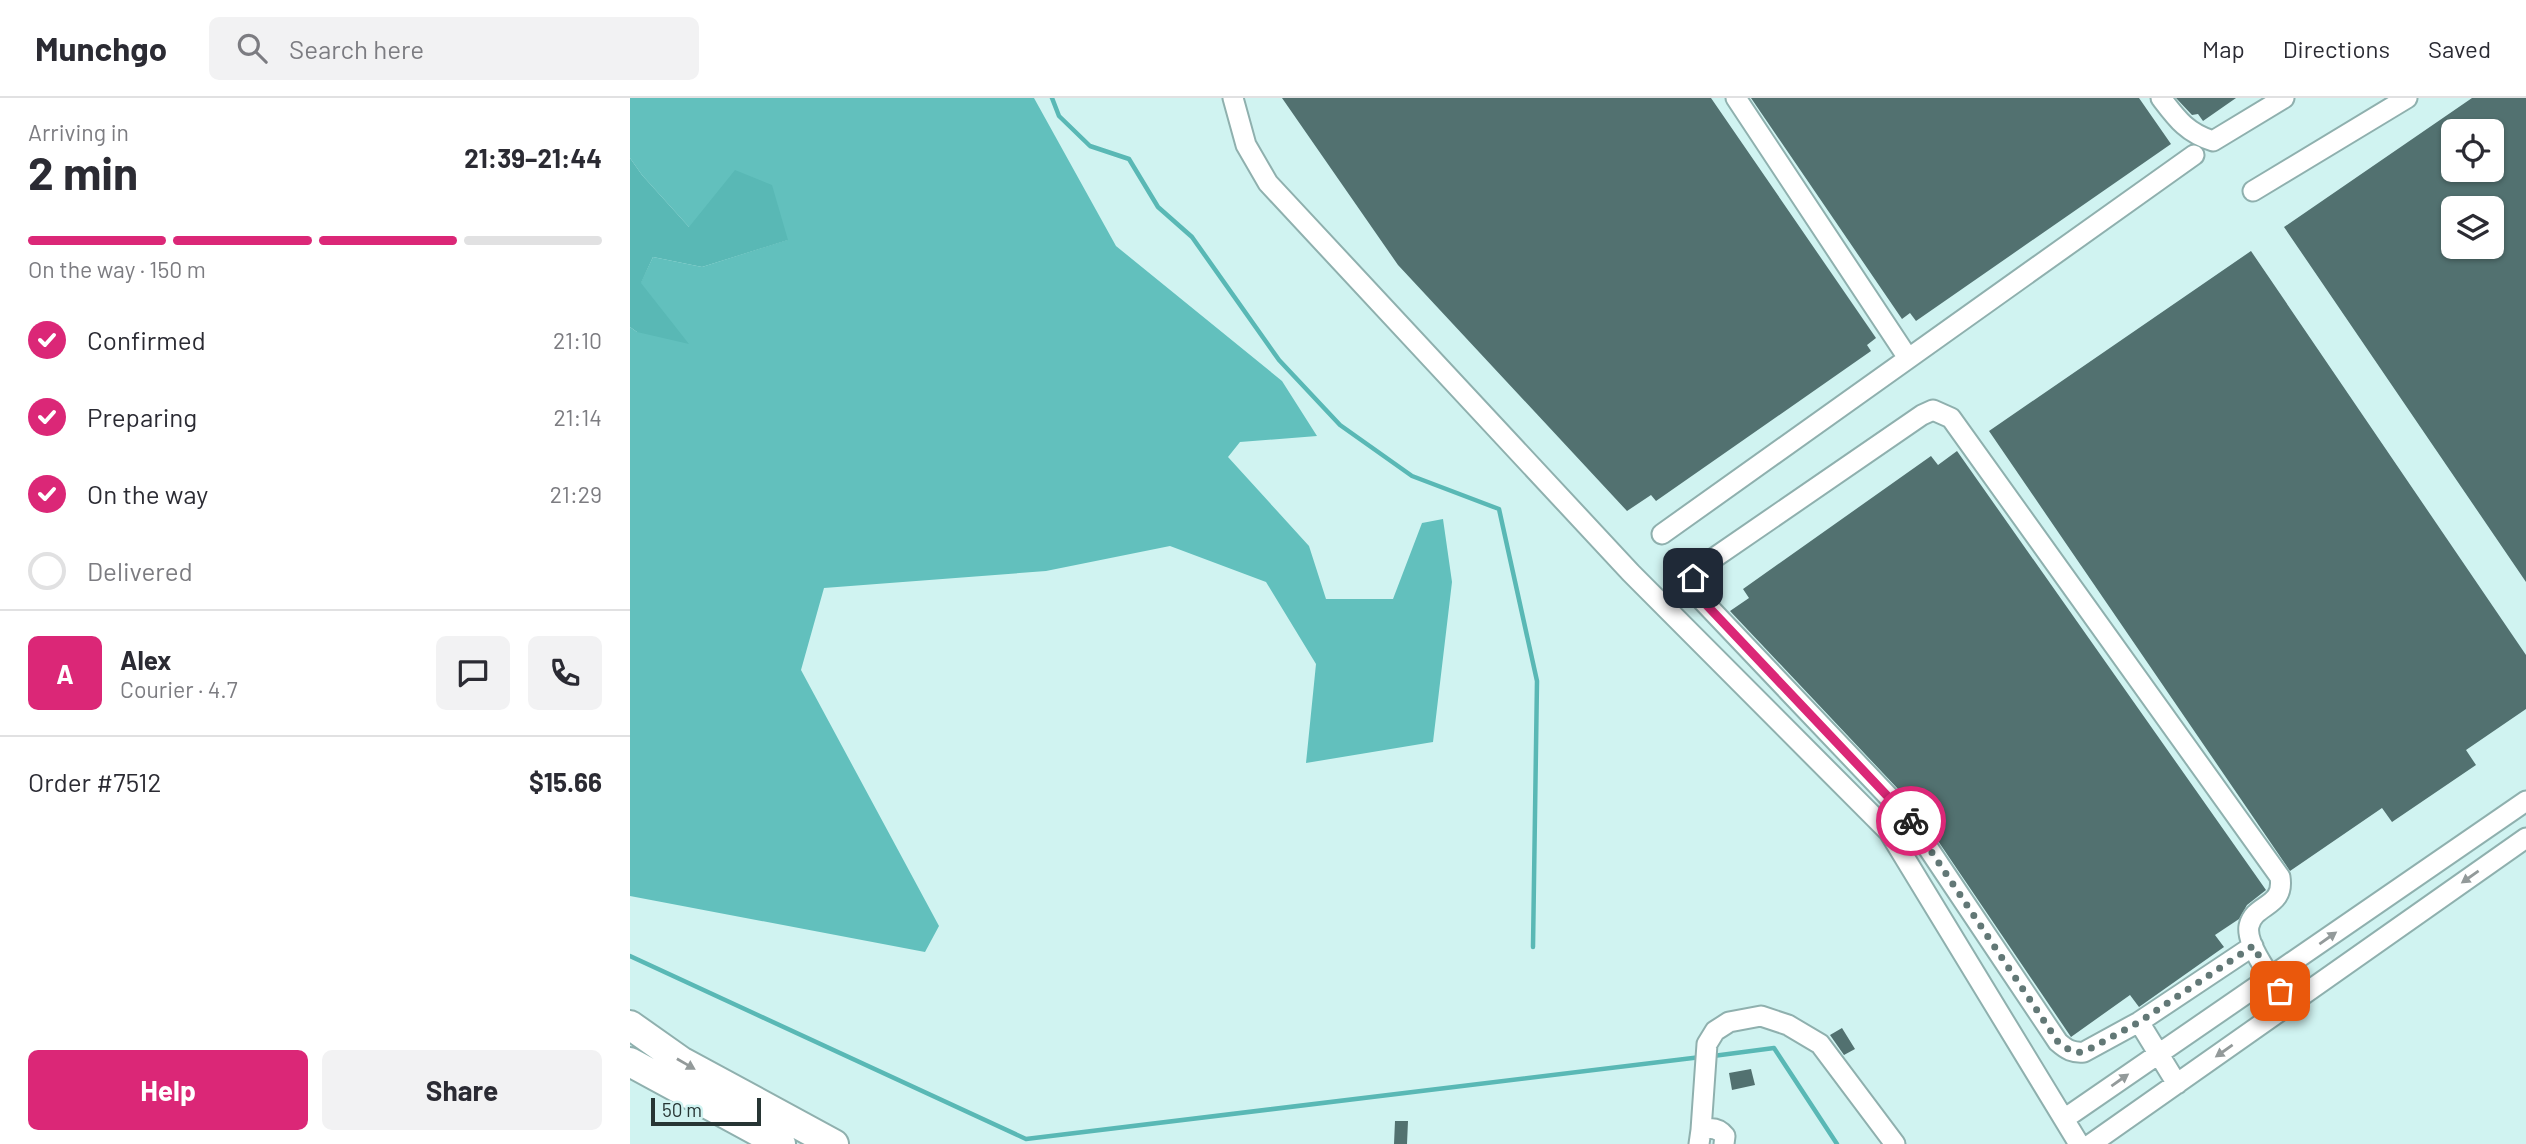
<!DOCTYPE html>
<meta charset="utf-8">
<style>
body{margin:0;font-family:Barlow,sans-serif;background:#f2f2f3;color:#2b2b33;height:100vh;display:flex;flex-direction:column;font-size:26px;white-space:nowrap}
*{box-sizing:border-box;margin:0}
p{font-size:23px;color:#7c7c81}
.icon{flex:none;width:38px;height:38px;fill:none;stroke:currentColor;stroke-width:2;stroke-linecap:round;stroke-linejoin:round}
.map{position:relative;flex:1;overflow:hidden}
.side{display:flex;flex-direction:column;background:#fff;width:630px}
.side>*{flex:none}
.buttons{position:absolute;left:1811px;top:21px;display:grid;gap:14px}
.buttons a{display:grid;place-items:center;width:63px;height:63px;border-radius:10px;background:#fff;box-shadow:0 2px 5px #0004;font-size:35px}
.scale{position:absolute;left:21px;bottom:18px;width:110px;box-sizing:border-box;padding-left:7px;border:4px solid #273534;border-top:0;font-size:19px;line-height:24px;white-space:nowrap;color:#273534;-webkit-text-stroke:5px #d0f3f1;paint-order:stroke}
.pin{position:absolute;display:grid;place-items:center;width:60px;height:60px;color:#fff;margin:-30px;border-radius:14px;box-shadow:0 4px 10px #0006}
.courier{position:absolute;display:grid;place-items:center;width:70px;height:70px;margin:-35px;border:5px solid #db2777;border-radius:50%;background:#fff;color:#222;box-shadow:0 2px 9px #0007}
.headline em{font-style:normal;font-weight:700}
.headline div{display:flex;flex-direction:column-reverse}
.headline{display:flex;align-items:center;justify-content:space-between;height:119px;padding:0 28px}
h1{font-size:46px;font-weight:700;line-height:52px}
.bar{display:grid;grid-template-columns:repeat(4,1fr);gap:10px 7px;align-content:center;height:84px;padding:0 28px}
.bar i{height:9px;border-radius:5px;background:#e1e1e2}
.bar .active{background:#db2777}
.bar p{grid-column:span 4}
.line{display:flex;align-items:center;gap:18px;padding:0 28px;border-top:2px solid #e1e1e2}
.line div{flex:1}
.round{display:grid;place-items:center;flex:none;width:74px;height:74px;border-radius:10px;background:#f2f2f3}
ol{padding:0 28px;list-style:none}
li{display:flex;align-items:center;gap:21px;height:77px}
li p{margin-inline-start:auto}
li .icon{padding:7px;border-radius:50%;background:#db2777;color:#fff;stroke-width:4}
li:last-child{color:#7c7c81}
li i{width:38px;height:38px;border:4px solid #e1e1e2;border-radius:50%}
.button{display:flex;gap:14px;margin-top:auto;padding:14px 28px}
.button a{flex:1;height:80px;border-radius:10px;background:#db2777;color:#fff;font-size:28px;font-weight:700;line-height:80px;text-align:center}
.button a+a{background:#f2f2f3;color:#2b2b33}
header{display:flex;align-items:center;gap:42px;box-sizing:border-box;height:98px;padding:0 35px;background:#fff;border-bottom:2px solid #e1e1e2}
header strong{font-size:33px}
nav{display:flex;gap:38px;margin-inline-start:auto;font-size:24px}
.search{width:490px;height:63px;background:#f2f2f3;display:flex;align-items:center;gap:18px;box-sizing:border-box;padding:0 24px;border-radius:10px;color:#7c7c81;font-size:26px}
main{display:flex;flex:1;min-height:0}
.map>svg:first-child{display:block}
.forest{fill:#62c0bd}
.water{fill:#59b8b5}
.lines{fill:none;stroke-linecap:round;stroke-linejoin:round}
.stream{stroke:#59b8b5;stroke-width:4.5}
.building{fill:#527170;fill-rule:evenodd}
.minor-casing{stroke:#8fb0ae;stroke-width:23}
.highway-casing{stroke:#8fb0ae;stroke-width:32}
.minor{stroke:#fff;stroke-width:19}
.highway{stroke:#fff;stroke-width:28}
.oneway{fill:#939a9a}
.done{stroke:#627876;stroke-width:7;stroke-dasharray:0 12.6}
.route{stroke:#db2777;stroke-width:9}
</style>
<header>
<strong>Munchgo</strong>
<div class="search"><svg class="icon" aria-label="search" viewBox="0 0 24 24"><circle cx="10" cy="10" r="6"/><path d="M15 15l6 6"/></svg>Search here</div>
<nav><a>Map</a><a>Directions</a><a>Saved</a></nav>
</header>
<main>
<section class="side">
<div class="headline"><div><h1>2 min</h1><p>Arriving in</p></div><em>21:39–21:44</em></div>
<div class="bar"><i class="active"></i><i class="active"></i><i class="active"></i><i></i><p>On the way · 150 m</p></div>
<ol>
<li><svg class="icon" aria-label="check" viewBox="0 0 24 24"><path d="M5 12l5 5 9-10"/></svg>Confirmed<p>21:10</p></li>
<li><svg class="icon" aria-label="check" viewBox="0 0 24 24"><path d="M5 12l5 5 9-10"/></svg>Preparing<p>21:14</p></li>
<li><svg class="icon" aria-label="check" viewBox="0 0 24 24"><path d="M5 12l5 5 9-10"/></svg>On the way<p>21:29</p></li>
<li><i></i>Delivered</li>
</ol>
<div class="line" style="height:126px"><b class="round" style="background:#db2777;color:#fff">A</b><div><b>Alex</b><p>Courier · 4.7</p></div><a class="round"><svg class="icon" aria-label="chat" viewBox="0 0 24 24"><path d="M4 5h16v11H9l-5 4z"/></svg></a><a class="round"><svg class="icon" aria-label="phone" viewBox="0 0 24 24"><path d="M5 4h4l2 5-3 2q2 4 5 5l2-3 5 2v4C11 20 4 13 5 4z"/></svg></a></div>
<div class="line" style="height:91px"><div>Order #7512</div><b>$15.66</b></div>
<div class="button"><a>Help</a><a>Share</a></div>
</section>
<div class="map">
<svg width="1896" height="1046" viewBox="0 0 1896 1046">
<rect width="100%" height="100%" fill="#d0f3f1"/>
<path class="forest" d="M 0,0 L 404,0 L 486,148 L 652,283 L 687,338 L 610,344 L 598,359 L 679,448 L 696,501 L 763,501 L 792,425 L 813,421 L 822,484 L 803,644 L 676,665 L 686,566 L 636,484 L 540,448 L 416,473 L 194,490 L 171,572 L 309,828 L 295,854 L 0,798 L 0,229 L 7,234 L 11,184 L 23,159 L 72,169 L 157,142 L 59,129 L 12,77 L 0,60 Z"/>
<path class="water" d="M 0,60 L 12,77 L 59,129 L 105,72 L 142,87 L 158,142 L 72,169 L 23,159 L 11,185 L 59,246 L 7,234 L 0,229 Z"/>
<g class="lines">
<path class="stream" d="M 422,0 L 429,18 L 460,48 L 499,61 L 528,109 L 562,139 L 649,262 L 710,327 L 782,378 L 869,411 L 907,583 L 903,849
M 0,858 L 396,1041 L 1071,959
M 1083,958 L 1144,950 L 1207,1046"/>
</g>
<path class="building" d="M 652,0 L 1081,0 L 1246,240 L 1237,247 L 1241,253 L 1026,403 L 1021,397 L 997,413 L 768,167 Z
M 1121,0 L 1509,0 L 1541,46 L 1286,223 L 1280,215 L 1272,221 Z
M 1546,0 L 1606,0 L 1573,23 L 1568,16 L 1562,17 Z
M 1842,0 L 1896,0 L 1896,484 L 1654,129 ZM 1824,33 L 1862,33 L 1862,72 L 1824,72 ZM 1824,110 L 1862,110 L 1862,149 L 1824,149 Z
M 1621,153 L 1896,557 L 1896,611 L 1836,652 L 1846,667 L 1762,724 L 1752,710 L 1660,773 L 1359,333 Z
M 1327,353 L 1636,792 L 1617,807 L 1609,821 L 1585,837 L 1594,849 L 1509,909 L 1500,897 L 1441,939 L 1285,709 L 1100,513 L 1119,500 L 1113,491 L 1301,358 L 1308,367 Z
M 1212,930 L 1225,951 L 1214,957 L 1200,937 Z
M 1121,971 L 1125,987 L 1102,992 L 1099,975 Z
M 765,1023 L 778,1023 L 777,1046 L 764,1046 Z"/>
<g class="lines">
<defs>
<path id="minor" d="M 603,0 L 616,47 L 638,85 L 1001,475 L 1259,734 L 1449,1046
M 1106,0 L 1278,260
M 1531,0 C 1547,21 1557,35 1583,43 L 1654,0
M 1623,93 L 1777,0
M 1032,436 L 1564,57
M 1623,848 L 1509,924 L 1454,954 C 1443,955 1437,952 1428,944 L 1276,717 L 1069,499 C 1063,488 1062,482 1068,471 L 1292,317 L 1303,312 L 1321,320 L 1650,779 C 1655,810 1624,805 1619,828 C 1615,848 1648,890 1660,906
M 1509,924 L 1547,986
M 1434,1021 L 1896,703
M 1071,1032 L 1077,946 L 1085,933 L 1099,924 L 1131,918 L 1158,927 L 1190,946 L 1265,1046
M 1069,1046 L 1071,1032 C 1081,1029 1089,1030 1095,1038 L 1094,1046
M 1461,1046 L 1896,740"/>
<path id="highway" d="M 0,927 L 51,963 L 204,1046
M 0,964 L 151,1046"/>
</defs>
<use href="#minor" class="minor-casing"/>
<use href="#highway" class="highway-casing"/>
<use href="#minor" class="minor"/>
<use href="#highway" class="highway"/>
</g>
<defs><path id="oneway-solid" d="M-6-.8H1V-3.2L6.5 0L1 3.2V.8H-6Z" transform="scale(1.75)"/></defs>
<g class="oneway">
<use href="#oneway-solid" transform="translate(1840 779) rotate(145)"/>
<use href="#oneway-solid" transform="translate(1698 840) rotate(-35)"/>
<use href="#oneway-solid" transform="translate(1594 953) rotate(145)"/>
<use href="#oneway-solid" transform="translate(56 966) rotate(30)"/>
<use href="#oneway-solid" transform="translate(1490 982) rotate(-35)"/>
</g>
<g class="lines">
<path class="done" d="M 1281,723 L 1428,944 C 1437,951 1443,955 1454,954 L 1509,924 L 1623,848 L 1650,893"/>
<path class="route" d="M 1063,480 L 1064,490 L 1069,499 L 1281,723"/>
</g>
</svg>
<div class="buttons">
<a><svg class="icon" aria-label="locate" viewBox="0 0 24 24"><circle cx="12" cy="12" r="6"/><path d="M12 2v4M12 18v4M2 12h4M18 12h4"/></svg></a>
<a><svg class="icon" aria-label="layers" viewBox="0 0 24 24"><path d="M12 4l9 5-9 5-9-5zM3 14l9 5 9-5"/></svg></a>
</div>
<div class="scale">50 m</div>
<div class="pin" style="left:1650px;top:893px;background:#ea580c"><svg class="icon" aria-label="bag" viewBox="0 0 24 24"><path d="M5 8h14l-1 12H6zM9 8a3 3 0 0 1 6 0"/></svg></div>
<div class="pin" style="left:1063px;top:480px;background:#1f2937"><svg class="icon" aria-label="home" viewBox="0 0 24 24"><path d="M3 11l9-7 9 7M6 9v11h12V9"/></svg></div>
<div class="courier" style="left:1281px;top:723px"><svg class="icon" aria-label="bike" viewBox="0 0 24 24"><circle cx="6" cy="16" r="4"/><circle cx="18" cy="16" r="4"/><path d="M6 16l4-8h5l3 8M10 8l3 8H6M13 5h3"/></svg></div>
</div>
</main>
